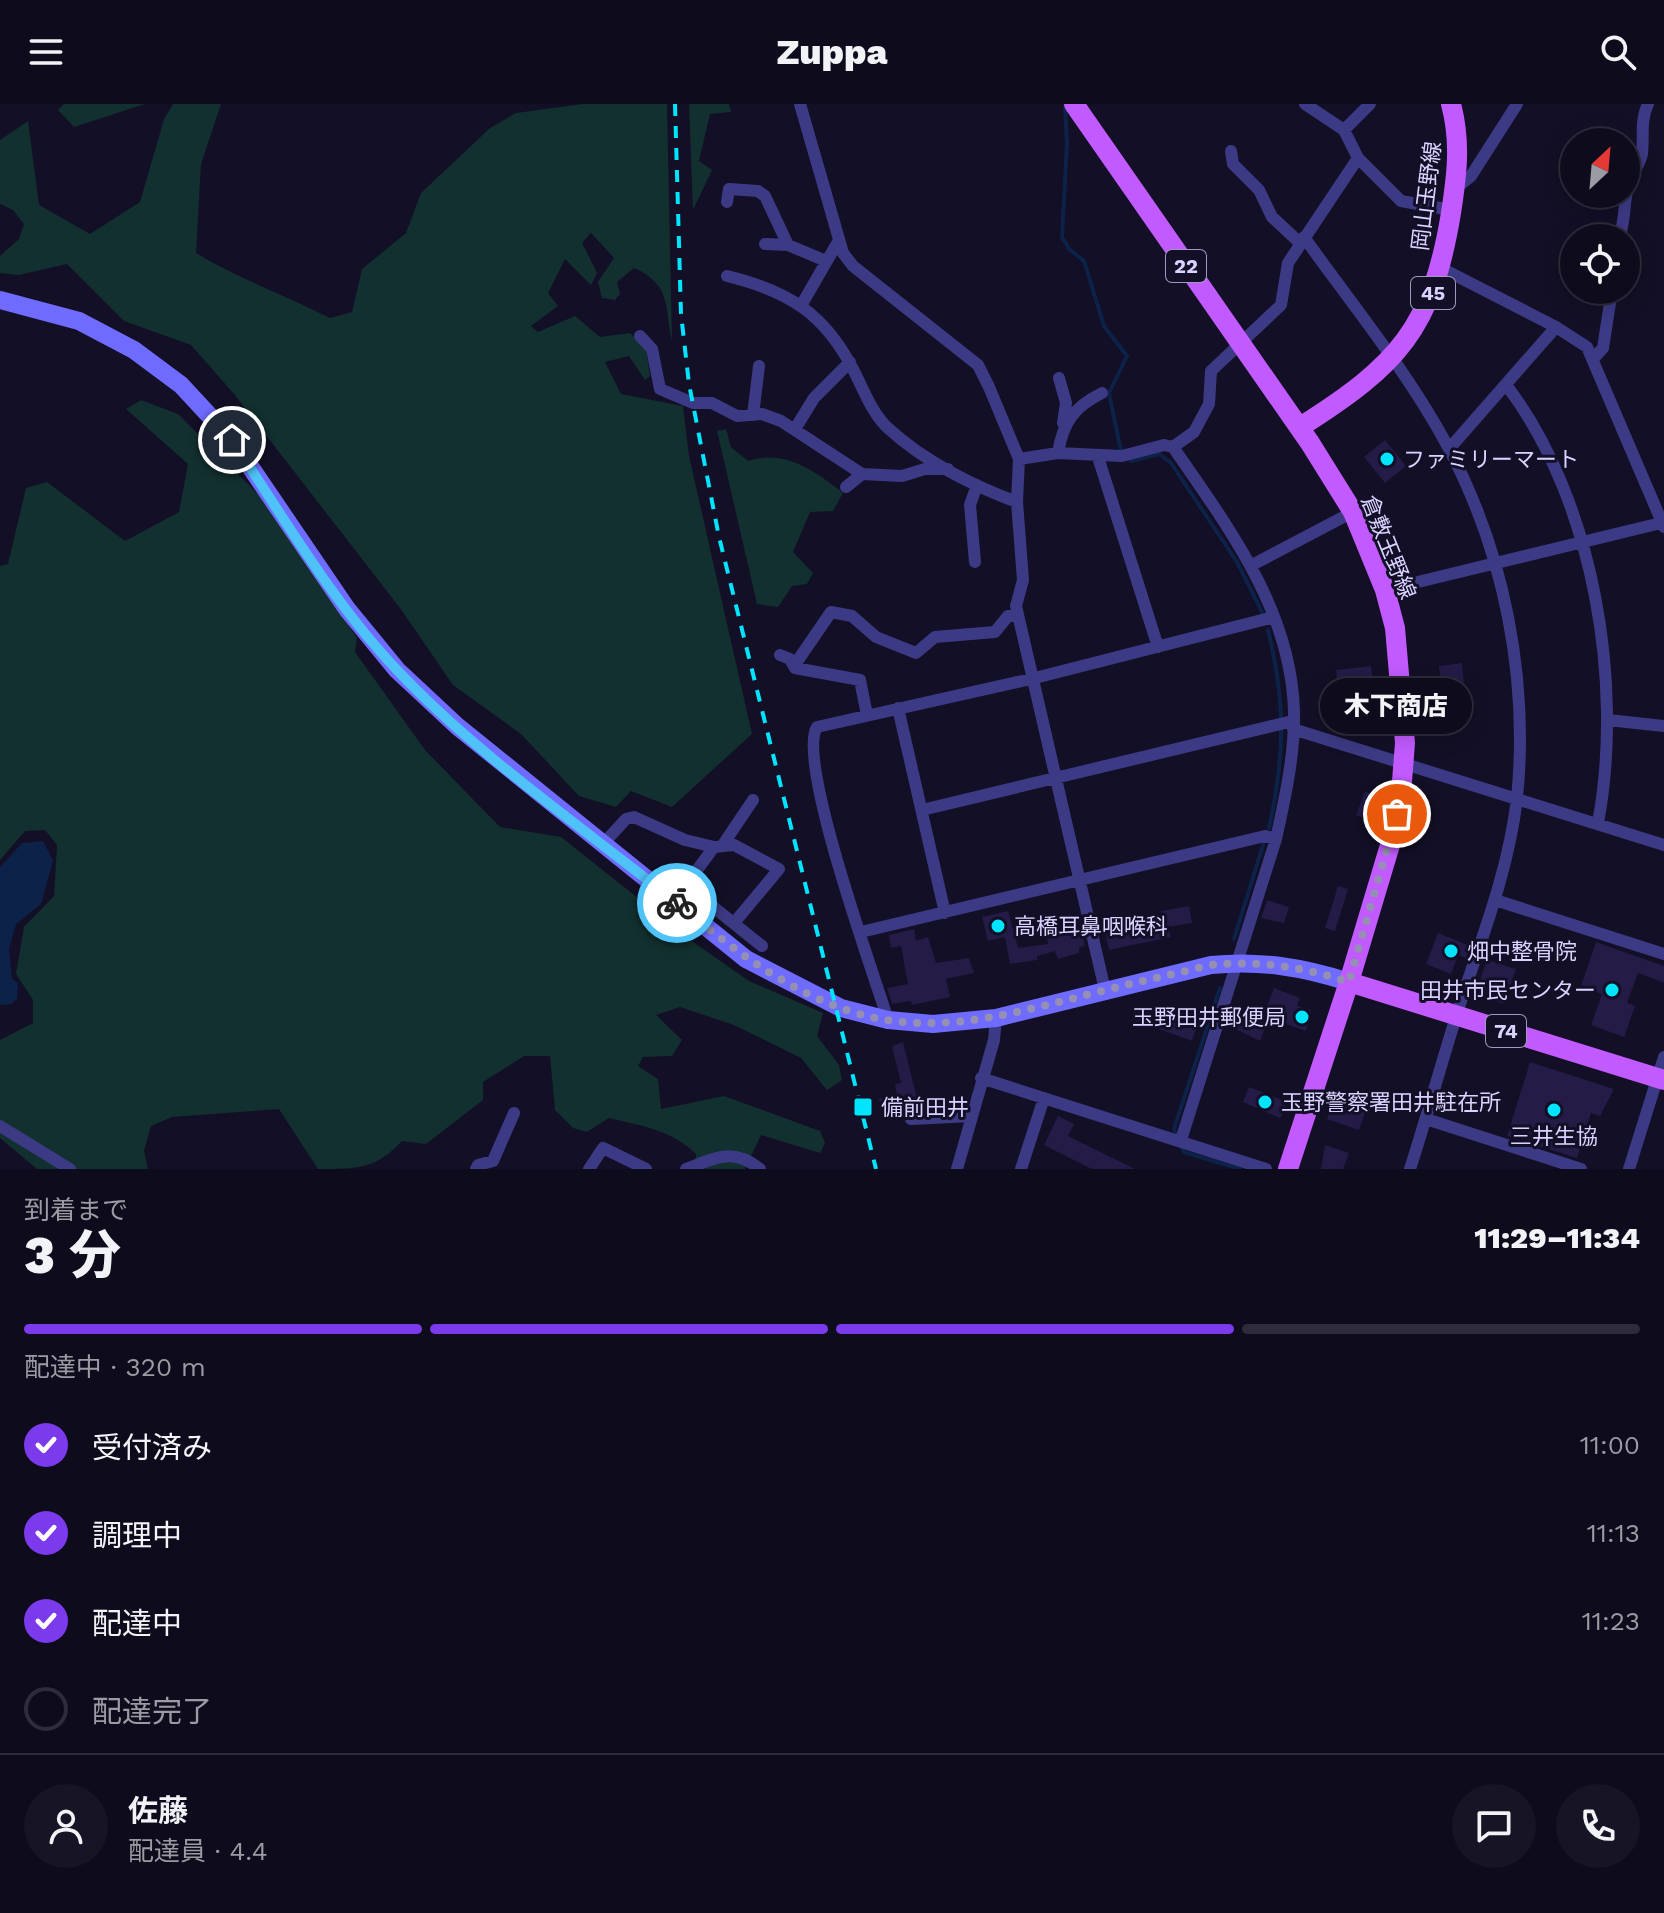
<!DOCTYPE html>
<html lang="ja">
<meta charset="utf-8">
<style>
body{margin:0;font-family:"Work Sans","Noto Sans JP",sans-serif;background:#171425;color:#f1f3f6;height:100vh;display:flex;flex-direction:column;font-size:30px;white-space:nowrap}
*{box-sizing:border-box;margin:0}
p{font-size:26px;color:#9b9ba3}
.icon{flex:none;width:44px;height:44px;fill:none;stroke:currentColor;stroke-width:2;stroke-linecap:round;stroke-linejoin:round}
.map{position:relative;height:1065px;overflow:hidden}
.sheet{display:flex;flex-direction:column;background:#0e0b1c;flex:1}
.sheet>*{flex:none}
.needle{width:52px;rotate:26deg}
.buttons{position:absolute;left:1560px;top:24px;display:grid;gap:16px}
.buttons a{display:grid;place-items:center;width:80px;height:80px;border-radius:50%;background:#0e0b1c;box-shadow:0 4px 20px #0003,0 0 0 2px #2e2b3b;font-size:40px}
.pin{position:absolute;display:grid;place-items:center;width:68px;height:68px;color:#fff;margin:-34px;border:4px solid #fff;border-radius:50%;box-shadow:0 2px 8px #0007}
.courier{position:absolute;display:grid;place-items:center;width:80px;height:80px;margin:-40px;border:6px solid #4fc3f7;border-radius:50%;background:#fff;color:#222;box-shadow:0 2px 10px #0007}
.bubble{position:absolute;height:56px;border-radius:28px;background:#0e0b1c;box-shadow:0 4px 20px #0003,0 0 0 2px #2e2b3b;font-size:26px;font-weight:800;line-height:56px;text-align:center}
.head em{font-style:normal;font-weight:800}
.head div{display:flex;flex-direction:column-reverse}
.head{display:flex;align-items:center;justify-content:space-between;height:136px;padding:0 24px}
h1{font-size:52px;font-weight:800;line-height:60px}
.bar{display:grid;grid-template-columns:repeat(4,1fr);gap:12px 8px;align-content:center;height:96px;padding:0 24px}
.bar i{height:10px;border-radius:6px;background:#2e2b3b}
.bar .selected{background:#7c3aed}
.bar p{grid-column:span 4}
.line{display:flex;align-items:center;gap:20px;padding:0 24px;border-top:2px solid #2e2b3b}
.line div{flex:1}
.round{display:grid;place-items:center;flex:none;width:84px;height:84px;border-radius:42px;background:#171425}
ol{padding:0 24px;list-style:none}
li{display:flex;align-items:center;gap:24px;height:88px}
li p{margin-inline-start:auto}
li .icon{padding:8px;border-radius:50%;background:#7c3aed;color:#fff;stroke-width:4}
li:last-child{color:#9b9ba3}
li i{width:44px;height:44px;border:4px solid #2e2b3b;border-radius:50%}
header{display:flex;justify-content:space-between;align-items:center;height:104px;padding:0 24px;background:#0e0b1c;font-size:36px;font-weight:800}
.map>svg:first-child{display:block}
.green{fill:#12302f}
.water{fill:#0c2248}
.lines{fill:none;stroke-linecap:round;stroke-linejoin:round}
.stream{stroke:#0c2248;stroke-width:4}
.building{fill:#241b47}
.street{stroke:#3d3a85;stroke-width:12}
.secondary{stroke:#6f6bff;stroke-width:18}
.primary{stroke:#c25bff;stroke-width:20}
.rail{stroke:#00e5ff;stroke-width:4;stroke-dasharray:12 10;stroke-linecap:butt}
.done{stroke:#948fb3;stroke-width:8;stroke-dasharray:0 14.4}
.route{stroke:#4fc3f7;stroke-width:10}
.poi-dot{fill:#00e5ff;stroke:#130f26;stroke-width:3}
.labels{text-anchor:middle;stroke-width:6;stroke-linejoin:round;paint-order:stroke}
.shield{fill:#130f26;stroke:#9e99be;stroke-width:2}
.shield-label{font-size:20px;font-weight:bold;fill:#d9d4ff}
.street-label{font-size:22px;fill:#d9d4ff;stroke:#130f26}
.poi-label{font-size:22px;fill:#d9d4ff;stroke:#130f26;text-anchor:start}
</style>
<header><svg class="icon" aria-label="menu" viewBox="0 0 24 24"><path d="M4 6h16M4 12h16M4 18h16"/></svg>Zuppa<svg class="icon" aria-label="search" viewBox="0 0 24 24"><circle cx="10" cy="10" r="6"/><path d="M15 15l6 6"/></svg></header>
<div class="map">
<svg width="1664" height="1065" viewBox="0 0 1664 1065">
<rect width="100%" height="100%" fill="#130f26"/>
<path class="green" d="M 64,0 L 145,0 L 74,23 L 58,6 Z
M 173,0 L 221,0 L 201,60 L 196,149 C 239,175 285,191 330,214 L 352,208 L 362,165 L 406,129 L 421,89 L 490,24 L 516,9 L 583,0 L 667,0 L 672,238 C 665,203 671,180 634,164 L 617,178 L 620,190 L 615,196 L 602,194 L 598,178 L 614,154 L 591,129 L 582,139 L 597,169 L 591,181 L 565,155 L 548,189 L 558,202 L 531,222 L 538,228 L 575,212 L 600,233 L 630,229 L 646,246 L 650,272 L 645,276 L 629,252 L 605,258 L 621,290 L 683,302 L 689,352 L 752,630 L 672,703 L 631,687 L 616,703 L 579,692 L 521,630 L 453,581 L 400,504 L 234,290 L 191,241 L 124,217 L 67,160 L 19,171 L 0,169 L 0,152 L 19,135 L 24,120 L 13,106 L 0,100 L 0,36 L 28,17 L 39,101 L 90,130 L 140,98 L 164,15 Z
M 689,0 L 729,0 L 731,8 L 710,10 L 699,57 L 712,66 L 693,106 Z
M 141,296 L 178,310 L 267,399 L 357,534 L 355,548 L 425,646 L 500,723 L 561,733 L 696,840 L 749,877 L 823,909 L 817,932 L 839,961 L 842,976 L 827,986 L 801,954 L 734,921 L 680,903 L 656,911 L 682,936 L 672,952 L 643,953 L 638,962 L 658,975 L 661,1005 L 724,992 L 820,1027 L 825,1039 L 820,1049 L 761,1031 L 745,1065 L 695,1065 L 696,1050 C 672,1026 642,1022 609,1014 L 587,1028 L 573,1024 L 555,1006 L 550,952 L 524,952 L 483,978 L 483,996 L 426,1040 L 402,1037 C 376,1065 357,1065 318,1065 L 279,1005 L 172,1013 L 151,1022 L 144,1047 L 148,1065 L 37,1065 L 0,1034 L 0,936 L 33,919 L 33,896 L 16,870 L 24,823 L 54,792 L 57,741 L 45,726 L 25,727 L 0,756 L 0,462 L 8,460 L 26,384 L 47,378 L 125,437 L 179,408 L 188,360 L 126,305 Z
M 726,325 L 731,343 L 748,357 C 785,345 815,367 843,389 L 833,407 L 810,408 L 793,448 L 813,469 L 807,480 L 792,482 L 778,503 L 757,500 L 717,327 Z"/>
<path class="water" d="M 43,737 L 53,757 L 41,800 L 16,820 L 9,845 L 12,875 L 18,879 L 17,895 L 11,900 L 0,901 L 0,763 L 22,739 Z"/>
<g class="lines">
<path class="stream" d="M 1065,3 L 1067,39 L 1062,133 L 1069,145 L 1084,157 L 1104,222 L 1127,252 L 1109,289 L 1121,347
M 1131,357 L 1159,350 L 1171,359 L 1237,458 L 1262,508
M 1268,526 C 1286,599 1285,650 1269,724
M 1234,835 L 1263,741
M 1178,1034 L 1174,1025 L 1220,884
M 1181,1042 L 1184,1048 L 1240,1065"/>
</g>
<path class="building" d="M 1385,336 L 1406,362 L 1385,379 L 1364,353 Z
M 1462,559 L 1466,600 L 1443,602 L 1439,562 Z
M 1371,562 L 1373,581 L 1338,584 L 1336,566 Z
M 1365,687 L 1379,693 L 1370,716 L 1356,711 Z
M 1338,782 L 1348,785 L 1335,827 L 1325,824 Z
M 1267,796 L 1289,803 L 1284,819 L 1261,814 Z
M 1189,802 L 1192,819 L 1168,823 L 1171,833 L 1109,846 L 1105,828 L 1163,815 L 1161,807 Z
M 1008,807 L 1018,844 L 1048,840 L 1047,835 L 1081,825 L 1085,842 L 1079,843 L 1079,849 L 1058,855 L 1055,847 L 1037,852 L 1037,856 L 1010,860 L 1005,833 L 988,837 L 982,813 Z
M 914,825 L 916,837 L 928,833 L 936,859 L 969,854 L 974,869 L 946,875 L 950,893 L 912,901 L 911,897 L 892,900 L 887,884 L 908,880 L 901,842 L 891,844 L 889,831 Z
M 1438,829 L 1470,842 L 1466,854 L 1458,851 L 1451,870 L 1426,860 Z
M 1596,838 L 1664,862 L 1664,879 L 1638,869 L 1627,899 L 1635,902 L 1624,933 L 1591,921 L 1602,890 L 1581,882 Z
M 1487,856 L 1516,865 L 1504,900 L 1475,890 Z
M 1274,884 L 1300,894 L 1297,902 L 1311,906 L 1306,927 L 1269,914 L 1260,937 L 1227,921 L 1230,911 L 1240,913 L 1243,904 L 1264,911 Z
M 1135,905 L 1197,921 L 1192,937 L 1132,915 Z
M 903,938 L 920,1006 L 907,1007 L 903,1012 L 900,1002 L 881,1006 L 879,995 L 897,991 L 895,980 L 901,979 L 892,942 Z
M 1530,958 L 1614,985 L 1600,1012 L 1591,1009 L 1577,1054 L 1507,1032 Z
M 1249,983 L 1287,998 L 1280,1014 L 1243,998 Z
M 1337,987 L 1369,998 L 1359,1026 L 1327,1015 Z
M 1058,1012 L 1074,1020 L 1068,1032 L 1135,1065 L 1092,1065 L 1044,1041 Z
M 1325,1041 L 1349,1049 L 1343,1065 L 1321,1065 Z"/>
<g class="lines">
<path class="street" d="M 800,0 L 843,149 L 853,162 L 978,261 L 989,283 L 1019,355 L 1017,398 L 1023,476 L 1016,502 L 1105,886
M 1305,0 L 1344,26 L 1358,54 L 1401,97 L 1451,106
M 1344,26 L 1370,0
M 1231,47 L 1233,60 L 1259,86 L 1272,113 L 1300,139
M 1455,85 L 1471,72 L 1517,0
M 727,98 L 729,85 L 758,87 L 765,92 L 788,141
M 1304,133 C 1353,202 1408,268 1448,343 C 1504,448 1529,574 1517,694 C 1509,764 1483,831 1461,897 C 1443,953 1428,1009 1410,1065
M 1619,134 C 1626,115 1623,98 1629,79 C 1632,69 1640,60 1642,50 C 1644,33 1640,16 1648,0
M 765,140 L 788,141 L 826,157
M 1441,164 L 1556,223 L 1587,243 L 1664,423
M 727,172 C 789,187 825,210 854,267 C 864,287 873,311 889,325 C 924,357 973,382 1017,398
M 802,200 L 839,136
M 640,232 L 652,245 L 660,285 L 693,299 L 712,299 L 737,312 L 762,310 L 781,317 L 862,370 L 902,372 L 925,365 L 948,365
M 1594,254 L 1603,244 L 1612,186
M 1059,274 L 1066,299 L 1063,319
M 1507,282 C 1594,397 1624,580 1598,719
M 753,311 L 759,262
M 795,325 L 814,294 L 850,258
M 1173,343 C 1228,423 1291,505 1294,607 C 1295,650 1285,694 1276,735 L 1181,1036
M 1449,345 L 1556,223
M 1058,349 C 1063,318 1074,303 1102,289
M 1098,353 L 1158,543
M 1019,355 L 1058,349 L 1122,352 L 1164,341 L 1173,343 L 1194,328 L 1209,300 L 1211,267 L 1281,201 L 1288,159 L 1358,54
M 846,383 L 862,370
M 975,458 L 970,401 L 977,381
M 1252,461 L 1353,408
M 1385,486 L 1661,419
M 780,551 L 790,555 L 795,564 L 860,576 L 867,611
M 794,562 L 831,508 L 852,512 L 876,533 L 916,549 L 935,533 L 995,528 L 1008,512 L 1018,510
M 898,604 L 945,809
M 1608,616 L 1664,622
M 1293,625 L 1664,741
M 922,706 L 1293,617
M 603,740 L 626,715 L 634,713 L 685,736 L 714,743 L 734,741 L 779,765 L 734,819
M 722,742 L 753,696
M 714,743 L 686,781 L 762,842
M 1495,796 L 1664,850
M 861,828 L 1265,732 L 1276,735
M 888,916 C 874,870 796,656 817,623 L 1031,575 L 1274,513
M 981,974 L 1266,1065
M 911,1015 L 972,1012
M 1426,1015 L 1581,1065
M 0,1022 L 70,1065
M 476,1065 L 478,1061 L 493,1057 L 514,1009
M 589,1065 L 603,1044 L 646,1065
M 686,1065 C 716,1054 733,1043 760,1065
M 957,1065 L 994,936 L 996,914
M 1021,1065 L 1044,994
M 1629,1065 L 1664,953"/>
<path class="secondary" d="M 0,196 L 79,217 L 134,246 L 181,281 L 232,336 L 347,505 L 397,566 L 457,622 L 746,855 L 841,904 L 888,916 L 933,920 L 996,914 L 1211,861 C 1259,856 1302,863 1349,878"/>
<path class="primary" d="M 1074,0 L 1310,339 L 1353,408 L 1385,486 L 1395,524 L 1405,639 L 1401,690 L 1393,731 L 1349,878 L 1288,1065
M 1300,323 C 1398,261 1432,225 1451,109 C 1457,70 1461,38 1451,0
M 1349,878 L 1664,976"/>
<path class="rail" d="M 675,0 L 681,210 L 689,280 L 719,433 L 876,1065"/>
</g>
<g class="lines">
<path class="done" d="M 677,799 C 728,841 778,881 841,904 C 923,935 1005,912 1086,891 C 1128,880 1169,871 1211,861 C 1259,856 1303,863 1349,878 L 1397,710"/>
<path class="route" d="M 232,336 C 284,414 333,499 398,567 C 477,651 586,726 677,799"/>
</g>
<g class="poi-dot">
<circle cx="1387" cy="355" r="8"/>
<circle cx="998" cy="822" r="8"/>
<circle cx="1451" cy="847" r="8"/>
<circle cx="1612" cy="886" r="8"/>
<circle cx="1302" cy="913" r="8"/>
<circle cx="1265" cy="998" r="8"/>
<rect x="853" y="993" width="20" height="20" rx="4"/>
<circle cx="1554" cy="1006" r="8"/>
</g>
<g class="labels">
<g class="shield">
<rect x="1166" y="146" width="40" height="32" rx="6"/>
<rect x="1411" y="173" width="44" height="32" rx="6"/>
<rect x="1486" y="911" width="40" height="32" rx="6"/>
</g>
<g class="shield-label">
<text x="1186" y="169">22</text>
<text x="1433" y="196">45</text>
<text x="1506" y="934">74</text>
</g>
<g class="street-label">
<text transform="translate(1426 92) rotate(-83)" y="8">岡山玉野線</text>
<text transform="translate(1389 443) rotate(68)" y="8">倉敷玉野線</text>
</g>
<g class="poi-label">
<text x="1403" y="363">ファミリーマート</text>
<text x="1014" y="830">高橋耳鼻咽喉科</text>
<text x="1467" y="855">畑中整骨院</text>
<text x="1596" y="894" text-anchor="end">田井市民センター</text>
<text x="1286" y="921" text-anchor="end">玉野田井郵便局</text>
<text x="1281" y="1006">玉野警察署田井駐在所</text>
<text x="881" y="1011">備前田井</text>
<text x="1554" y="1040" text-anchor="middle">三井生協</text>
</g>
</g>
</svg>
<div class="buttons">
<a><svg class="needle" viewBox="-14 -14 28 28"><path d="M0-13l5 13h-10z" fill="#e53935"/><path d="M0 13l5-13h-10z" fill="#9b9ba3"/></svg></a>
<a><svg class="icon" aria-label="locate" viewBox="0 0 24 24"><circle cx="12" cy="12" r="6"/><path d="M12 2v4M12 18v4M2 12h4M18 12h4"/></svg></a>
</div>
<div class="pin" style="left:1397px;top:710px;background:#ea580c"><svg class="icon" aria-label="bag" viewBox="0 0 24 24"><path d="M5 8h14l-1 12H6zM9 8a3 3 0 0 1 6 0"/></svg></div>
<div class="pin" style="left:232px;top:336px;background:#1f2937"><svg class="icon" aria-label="home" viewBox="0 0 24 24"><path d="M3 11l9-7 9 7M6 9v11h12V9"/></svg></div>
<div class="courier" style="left:677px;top:799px"><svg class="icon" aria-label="bike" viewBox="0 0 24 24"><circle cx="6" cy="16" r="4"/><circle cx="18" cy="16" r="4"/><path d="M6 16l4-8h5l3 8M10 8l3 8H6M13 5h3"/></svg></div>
<div class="bubble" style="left:1320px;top:574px;width:152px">木下商店</div>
</div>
<section class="sheet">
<div class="head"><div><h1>3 分</h1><p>到着まで</p></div><em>11:29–11:34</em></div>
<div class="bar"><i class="selected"></i><i class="selected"></i><i class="selected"></i><i></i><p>配達中 · 320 m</p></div>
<ol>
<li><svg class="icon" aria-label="check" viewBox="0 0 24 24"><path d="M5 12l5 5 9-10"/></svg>受付済み<p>11:00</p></li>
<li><svg class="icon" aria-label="check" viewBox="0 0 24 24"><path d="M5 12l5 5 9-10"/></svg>調理中<p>11:13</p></li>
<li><svg class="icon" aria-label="check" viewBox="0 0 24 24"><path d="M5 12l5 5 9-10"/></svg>配達中<p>11:23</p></li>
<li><i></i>配達完了</li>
</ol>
<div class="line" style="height:144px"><a class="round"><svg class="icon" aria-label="person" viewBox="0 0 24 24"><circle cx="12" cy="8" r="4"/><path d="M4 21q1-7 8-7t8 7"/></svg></a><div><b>佐藤</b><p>配達員 · 4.4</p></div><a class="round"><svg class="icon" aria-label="chat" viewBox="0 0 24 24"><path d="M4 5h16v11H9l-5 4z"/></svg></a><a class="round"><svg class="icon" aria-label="phone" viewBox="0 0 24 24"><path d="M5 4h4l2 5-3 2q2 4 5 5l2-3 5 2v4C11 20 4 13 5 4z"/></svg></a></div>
</section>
